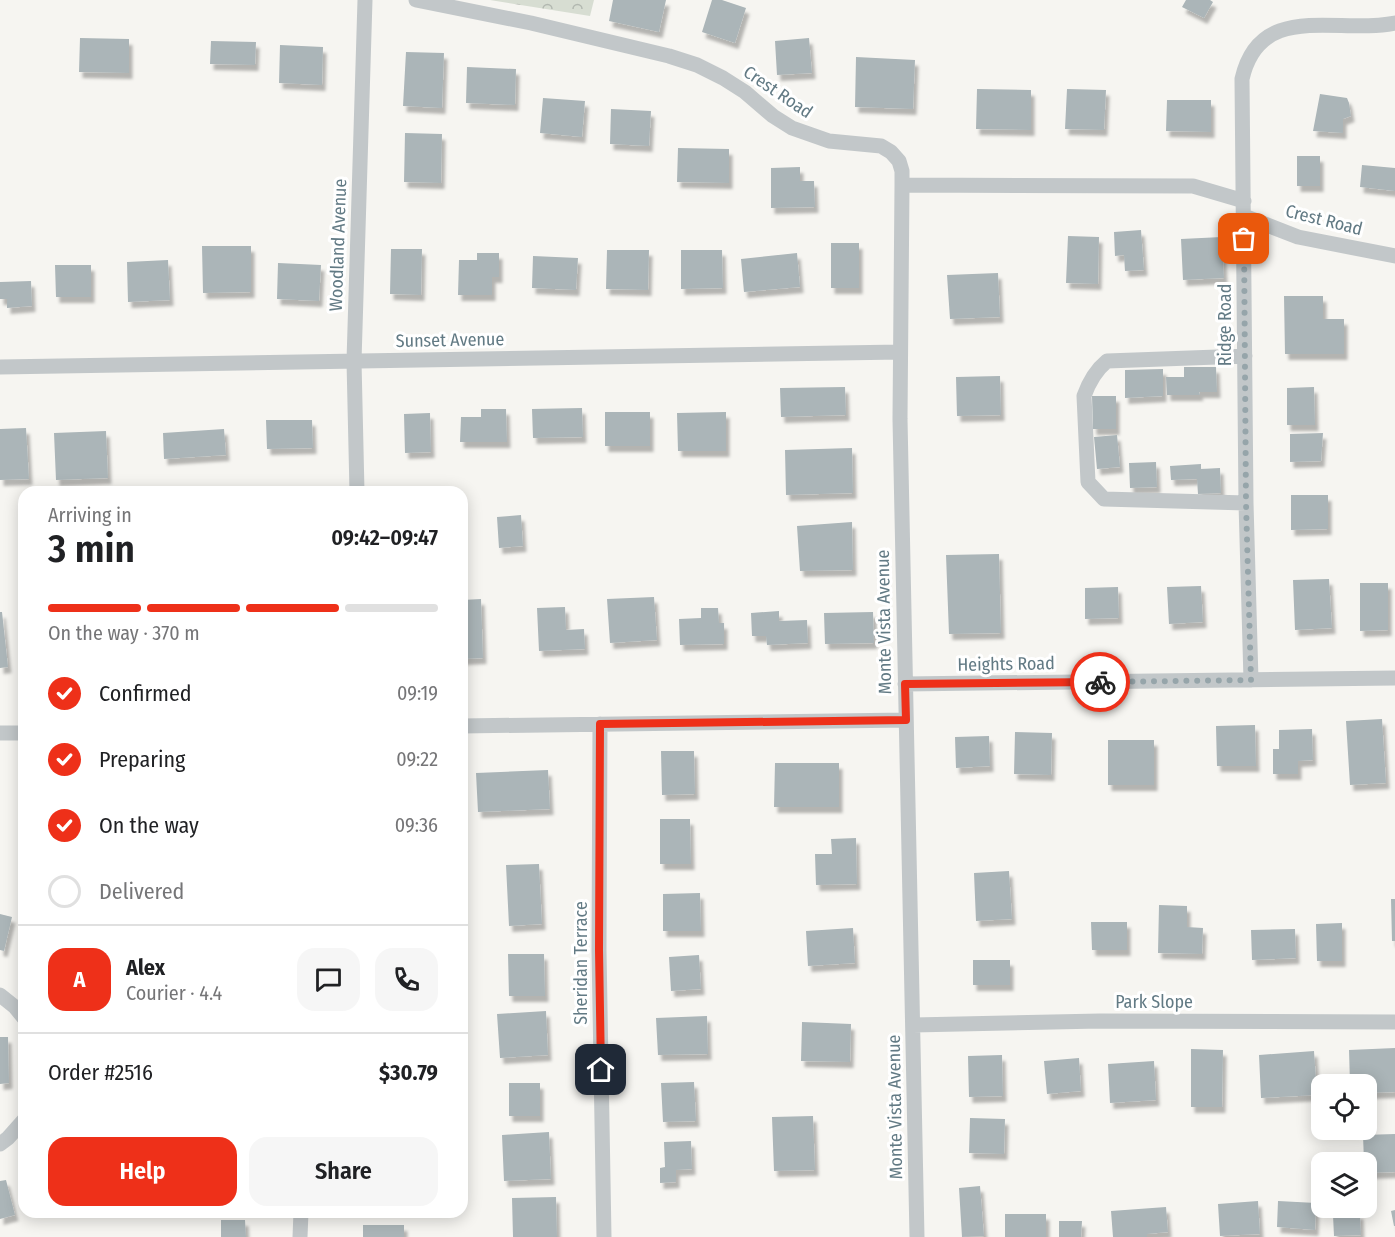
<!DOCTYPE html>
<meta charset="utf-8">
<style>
body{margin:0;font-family:"Fira Sans Condensed",sans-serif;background:#f6f6f6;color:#202124;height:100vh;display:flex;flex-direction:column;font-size:22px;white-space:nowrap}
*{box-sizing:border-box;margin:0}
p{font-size:20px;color:#757577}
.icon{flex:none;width:33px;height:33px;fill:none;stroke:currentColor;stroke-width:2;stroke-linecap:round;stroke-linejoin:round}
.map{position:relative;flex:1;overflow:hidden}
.panel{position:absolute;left:18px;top:486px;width:450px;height:732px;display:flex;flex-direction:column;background:#fff;border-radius:18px;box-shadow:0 3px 15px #0003}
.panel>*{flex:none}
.buttons{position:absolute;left:1311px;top:1074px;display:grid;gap:12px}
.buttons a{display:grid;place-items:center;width:66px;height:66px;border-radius:12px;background:#fff;box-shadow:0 3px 15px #0003;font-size:30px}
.pin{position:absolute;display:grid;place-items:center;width:51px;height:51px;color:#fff;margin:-26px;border-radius:12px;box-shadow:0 3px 9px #0006}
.courier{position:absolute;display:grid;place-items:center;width:60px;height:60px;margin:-30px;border:4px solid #ee3019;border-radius:50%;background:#fff;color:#222;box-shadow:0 2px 8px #0007}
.summary em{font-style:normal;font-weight:600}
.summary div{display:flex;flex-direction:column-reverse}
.summary{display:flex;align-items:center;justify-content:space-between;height:102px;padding:0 30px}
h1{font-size:39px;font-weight:600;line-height:45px}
.bar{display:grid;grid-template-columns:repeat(4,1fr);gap:9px 6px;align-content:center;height:72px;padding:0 30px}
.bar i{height:8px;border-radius:4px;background:#e0e0e0}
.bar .selected{background:#ee3019}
.bar p{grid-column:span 4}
.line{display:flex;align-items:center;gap:15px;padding:0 30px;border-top:2px solid #e0e0e0}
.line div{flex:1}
.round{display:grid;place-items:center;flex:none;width:63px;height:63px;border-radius:18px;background:#f6f6f6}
ol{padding:0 30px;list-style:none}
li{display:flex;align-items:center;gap:18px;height:66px}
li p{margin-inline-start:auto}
li .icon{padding:6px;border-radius:50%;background:#ee3019;color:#fff;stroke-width:4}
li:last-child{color:#757577}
li i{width:33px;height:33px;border:3px solid #e0e0e0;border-radius:50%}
.primary-button{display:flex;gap:12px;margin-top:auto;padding:12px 30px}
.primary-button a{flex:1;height:69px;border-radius:18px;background:#ee3019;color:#fff;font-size:24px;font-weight:600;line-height:69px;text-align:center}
.primary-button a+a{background:#f6f6f6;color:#202124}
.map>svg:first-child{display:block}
.forest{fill:url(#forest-crowns)}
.building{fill:#abb5b8;filter:url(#shadow)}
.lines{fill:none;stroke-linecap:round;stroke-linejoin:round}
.street{stroke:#c2c7c9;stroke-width:15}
.done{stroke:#96a5aa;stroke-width:6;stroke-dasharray:0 10.8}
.route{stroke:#ee3019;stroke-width:8}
.labels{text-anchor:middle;stroke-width:6;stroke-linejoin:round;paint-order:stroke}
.street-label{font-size:18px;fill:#627a84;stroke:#fff}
</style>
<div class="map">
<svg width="1395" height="1237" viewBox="0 0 1395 1237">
<defs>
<pattern id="forest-crowns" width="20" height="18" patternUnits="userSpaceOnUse" patternTransform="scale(1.5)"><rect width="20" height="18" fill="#d7ddd2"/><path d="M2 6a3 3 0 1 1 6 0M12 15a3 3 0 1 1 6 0" fill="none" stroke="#b2b8b0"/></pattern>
<filter id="shadow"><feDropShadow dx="3.5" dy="6" stdDeviation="1.5" flood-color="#0004"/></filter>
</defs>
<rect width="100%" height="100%" fill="#f6f5f1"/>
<path class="forest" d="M 490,0 L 594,0 L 590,16 Z"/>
<path class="building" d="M 613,0 L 666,0 L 659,32 L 609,21 Z
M 712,0 L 722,0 L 746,8 L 735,43 L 702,32 Z
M 1186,0 L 1210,0 L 1213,2 L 1204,18 L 1182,7 Z
M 80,38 L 129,39 L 129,73 L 79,72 Z
M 809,38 L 812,73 L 777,75 L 775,41 Z
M 211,41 L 256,42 L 255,65 L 210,64 Z
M 280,45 L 323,47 L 322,85 L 279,83 Z
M 406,52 L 444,53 L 442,108 L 403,106 Z
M 856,57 L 915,60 L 913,109 L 855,107 Z
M 467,67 L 516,69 L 515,105 L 466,103 Z
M 977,89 L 1031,90 L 1031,130 L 976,129 Z
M 1067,89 L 1106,90 L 1104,130 L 1065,129 Z
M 1320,94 L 1347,98 L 1349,103 L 1351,116 L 1343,119 L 1343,133 L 1313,131 Z
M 543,98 L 585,101 L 582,137 L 540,133 Z
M 1167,100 L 1211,100 L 1211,132 L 1166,131 Z
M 611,109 L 651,111 L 649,146 L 610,144 Z
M 405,133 L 442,134 L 441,183 L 404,182 Z
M 678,148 L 729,149 L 729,183 L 677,182 Z
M 1297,156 L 1320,156 L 1320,186 L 1297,186 Z
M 1362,165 L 1395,168 L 1395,191 L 1360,187 Z
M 800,167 L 800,181 L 814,181 L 815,207 L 771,208 L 771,168 Z
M 1141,230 L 1144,270 L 1125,271 L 1124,255 L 1115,256 L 1114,232 Z
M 1068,236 L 1099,237 L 1098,284 L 1066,283 Z
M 1222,237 L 1224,278 L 1183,280 L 1181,239 Z
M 831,243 L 859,243 L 859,288 L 831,288 Z
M 202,246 L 251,246 L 251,292 L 203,293 Z
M 391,249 L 422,249 L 421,295 L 390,294 Z
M 607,250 L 649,250 L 648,290 L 606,289 Z
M 681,250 L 722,250 L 723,288 L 681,289 Z
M 477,253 L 499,253 L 499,277 L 492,277 L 492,295 L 458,295 L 459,260 L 477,260 Z
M 797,253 L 800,287 L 744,292 L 741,259 Z
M 533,256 L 578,258 L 576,290 L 532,288 Z
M 168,260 L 170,300 L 128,302 L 127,262 Z
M 278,263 L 321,265 L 319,301 L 277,299 Z
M 55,265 L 91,265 L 91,297 L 56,297 Z
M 998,273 L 1000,317 L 950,319 L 947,275 Z
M 31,281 L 32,306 L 7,308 L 7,299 L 0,299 L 0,282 Z
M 1284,296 L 1323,296 L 1323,319 L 1344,319 L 1344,354 L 1285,354 Z
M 1184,367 L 1216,367 L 1217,392 L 1199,392 L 1200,395 L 1167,395 L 1166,377 L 1184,377 Z
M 1163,369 L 1163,396 L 1125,398 L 1125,370 Z
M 1000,376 L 1001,415 L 957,416 L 956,377 Z
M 845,387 L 846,415 L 781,417 L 780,388 Z
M 1314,387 L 1315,425 L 1287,425 L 1287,388 Z
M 1092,396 L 1116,396 L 1116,429 L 1093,429 Z
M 582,408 L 583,437 L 533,438 L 532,409 Z
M 481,409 L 506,409 L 507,442 L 460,442 L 461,417 L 481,417 Z
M 605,412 L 650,412 L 650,446 L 605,446 Z
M 726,412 L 726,451 L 678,451 L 677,413 Z
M 430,413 L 431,452 L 405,453 L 404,414 Z
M 266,420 L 312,420 L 313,448 L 267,449 Z
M 26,428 L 29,479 L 0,480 L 0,429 Z
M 224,429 L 226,455 L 164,459 L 163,433 Z
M 106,431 L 108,478 L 56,480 L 54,433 Z
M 1323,433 L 1321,461 L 1290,462 L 1290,434 Z
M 1117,435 L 1120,467 L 1097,469 L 1094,437 Z
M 852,448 L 853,493 L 786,495 L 785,450 Z
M 1156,462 L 1157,487 L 1130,488 L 1129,463 Z
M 1201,464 L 1201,469 L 1220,468 L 1221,493 L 1198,494 L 1197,479 L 1171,480 L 1170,466 Z
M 1291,495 L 1328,495 L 1328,529 L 1291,530 Z
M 521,515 L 523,546 L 499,548 L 497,517 Z
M 852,522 L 853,570 L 800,571 L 797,526 Z
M 999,554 L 1001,633 L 949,634 L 946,555 Z
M 1329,579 L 1332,628 L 1295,630 L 1293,580 Z
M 1360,583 L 1388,583 L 1388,630 L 1360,631 Z
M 1201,586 L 1203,622 L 1169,624 L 1167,587 Z
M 1118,587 L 1119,618 L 1085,619 L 1085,588 Z
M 654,597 L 657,640 L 610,643 L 607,599 Z
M 481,599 L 483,658 L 462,659 L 462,600 Z
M 565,607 L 566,630 L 584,629 L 585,649 L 539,651 L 537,608 Z
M 701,608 L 718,608 L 719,623 L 724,623 L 724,644 L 680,645 L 679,619 L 701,618 Z
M 779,611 L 779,621 L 807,620 L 808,643 L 767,645 L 766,636 L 752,636 L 751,613 Z
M 0,612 L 2,612 L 8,667 L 0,668 Z
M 873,612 L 874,643 L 825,644 L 824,613 Z
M 1382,719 L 1386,783 L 1350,785 L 1346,721 Z
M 1255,725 L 1256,766 L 1217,766 L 1216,726 Z
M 1312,729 L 1313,760 L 1298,761 L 1298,774 L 1273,774 L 1273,749 L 1279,749 L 1279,730 Z
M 1015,732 L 1052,733 L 1051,775 L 1014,774 Z
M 989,736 L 990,766 L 956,768 L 955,737 Z
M 1108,740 L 1154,740 L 1154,785 L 1108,785 Z
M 661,751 L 694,751 L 695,794 L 662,795 Z
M 775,763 L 839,763 L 839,807 L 774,807 Z
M 548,770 L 550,809 L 478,812 L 476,773 Z
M 660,819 L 690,819 L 691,864 L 660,864 Z
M 856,838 L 857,884 L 816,885 L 815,854 L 832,854 L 831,839 Z
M 539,864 L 542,924 L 509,926 L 506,865 Z
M 1009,871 L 1012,919 L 976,921 L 974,873 Z
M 700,893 L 701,931 L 663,931 L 663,894 Z
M 1391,899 L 1395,899 L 1395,941 L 1392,941 Z
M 1159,905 L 1187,906 L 1187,927 L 1203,928 L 1202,954 L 1158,953 Z
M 0,914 L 12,917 L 4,951 L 0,950 Z
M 1091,922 L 1127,922 L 1127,950 L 1092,950 Z
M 1342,923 L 1342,961 L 1317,961 L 1316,924 Z
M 853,928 L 855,963 L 808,966 L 806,931 Z
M 1295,929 L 1296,958 L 1252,960 L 1251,930 Z
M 508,954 L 544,954 L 545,996 L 509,996 Z
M 699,955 L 701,989 L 671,991 L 669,957 Z
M 973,960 L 1010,960 L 1010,985 L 973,985 Z
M 546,1011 L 548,1055 L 500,1058 L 497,1014 Z
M 707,1016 L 708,1054 L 658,1055 L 656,1018 Z
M 802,1022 L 851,1024 L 850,1062 L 801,1061 Z
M 0,1037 L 8,1037 L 9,1083 L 0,1084 Z
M 1395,1048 L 1395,1092 L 1366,1093 L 1366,1084 L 1350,1084 L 1349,1050 Z
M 1191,1049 L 1223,1050 L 1222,1107 L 1191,1107 Z
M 1314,1051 L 1317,1095 L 1261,1098 L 1259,1055 Z
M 1002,1055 L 1003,1096 L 969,1097 L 968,1056 Z
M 1079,1058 L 1081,1091 L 1047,1094 L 1044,1061 Z
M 1154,1061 L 1156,1100 L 1110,1103 L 1108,1064 Z
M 694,1082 L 696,1121 L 663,1122 L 661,1083 Z
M 509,1083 L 540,1083 L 540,1116 L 509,1116 Z
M 813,1116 L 815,1170 L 774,1171 L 772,1117 Z
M 970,1118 L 1005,1119 L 1004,1154 L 969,1153 Z
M 549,1132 L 551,1179 L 504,1181 L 502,1135 Z
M 1395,1134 L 1395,1172 L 1366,1173 L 1366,1162 L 1364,1162 L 1363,1135 Z
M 691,1141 L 692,1169 L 676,1170 L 676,1182 L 660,1183 L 660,1168 L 665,1167 L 664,1142 Z
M 6,1180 L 15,1215 L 0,1219 L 0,1181 Z
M 980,1186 L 984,1236 L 962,1237 L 959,1188 Z
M 556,1197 L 557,1237 L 513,1237 L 512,1198 Z
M 1258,1201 L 1260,1234 L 1220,1236 L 1218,1204 Z
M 1278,1201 L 1316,1203 L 1315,1230 L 1277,1227 Z
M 1166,1207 L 1168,1232 L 1147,1234 L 1147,1237 L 1113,1237 L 1111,1211 Z
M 1395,1210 L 1395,1226 L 1394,1226 L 1391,1211 Z
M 1360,1213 L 1361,1235 L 1334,1236 L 1333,1215 Z
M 1005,1214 L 1046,1214 L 1046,1237 L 1005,1237 Z
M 221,1220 L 245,1220 L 246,1237 L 221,1237 Z
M 1059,1221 L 1082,1221 L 1081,1237 L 1059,1237 Z
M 363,1225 L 404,1225 L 404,1237 L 363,1237 Z"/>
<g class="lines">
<path class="street" d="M 416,0 L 531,23 L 669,56 L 697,65 L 723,78 L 745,92 L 773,116 L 792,128 L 829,141 L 881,146 L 891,152 L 899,161 L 902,171 L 902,185 L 900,419 L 917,1237
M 902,185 L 1193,186 L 1244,201
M 1244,216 L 1298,237 L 1395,256
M 1245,356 L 1107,361 C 1096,370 1089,382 1084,396 L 1088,482 L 1104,499 L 1246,503
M 0,367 L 900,352
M 357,492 L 354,361 L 365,0
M 1251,680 L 1246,503 L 1242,79 C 1260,0 1338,35 1395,23
M 905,684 L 1395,678
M 600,724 L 599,950 L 604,1237
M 462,726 L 906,720
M 0,733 L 24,733
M 0,995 L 15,1007 L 24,1018
M 913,1025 L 1100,1021 L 1395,1022
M 0,1144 L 8,1138 L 24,1120
M 300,1237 L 301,1212"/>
</g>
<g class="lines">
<path class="done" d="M 1100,682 L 1251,680 L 1246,503 L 1244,239"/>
<path class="route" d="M 601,1070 L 599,950 L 600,724 L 906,720 L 905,684 L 1100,682"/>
</g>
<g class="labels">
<g class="street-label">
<text transform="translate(778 92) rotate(34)" y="6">Crest Road</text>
<text transform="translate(1324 220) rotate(14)" y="6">Crest Road</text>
<text transform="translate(338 245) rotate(-88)" y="6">Woodland Avenue</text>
<text transform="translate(1225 325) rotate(-90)" y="6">Ridge Road</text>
<text transform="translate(450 340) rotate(-1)" y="6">Sunset Avenue</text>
<text transform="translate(884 622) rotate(-91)" y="6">Monte Vista Avenue</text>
<text transform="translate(1006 664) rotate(-1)" y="6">Heights Road</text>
<text transform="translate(581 963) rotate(-90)" y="6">Sheridan Terrace</text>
<text x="1154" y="1008">Park Slope</text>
<text transform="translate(895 1107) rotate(-91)" y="6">Monte Vista Avenue</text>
</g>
</g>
</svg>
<div class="buttons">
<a><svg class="icon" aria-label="locate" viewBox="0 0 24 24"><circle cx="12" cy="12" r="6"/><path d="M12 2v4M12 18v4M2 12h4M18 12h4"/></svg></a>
<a><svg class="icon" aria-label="layers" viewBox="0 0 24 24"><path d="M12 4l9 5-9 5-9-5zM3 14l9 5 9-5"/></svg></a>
</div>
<div class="pin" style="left:1244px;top:239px;background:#ea580c"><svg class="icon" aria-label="bag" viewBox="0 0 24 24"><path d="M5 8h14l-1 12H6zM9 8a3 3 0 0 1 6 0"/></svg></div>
<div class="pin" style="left:601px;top:1070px;background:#1f2937"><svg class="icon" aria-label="home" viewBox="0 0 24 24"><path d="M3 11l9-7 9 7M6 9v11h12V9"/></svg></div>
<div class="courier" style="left:1100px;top:682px"><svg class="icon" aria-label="bike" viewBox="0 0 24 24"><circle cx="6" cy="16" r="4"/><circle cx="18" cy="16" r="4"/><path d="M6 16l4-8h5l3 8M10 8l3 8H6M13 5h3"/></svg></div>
<section class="panel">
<div class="summary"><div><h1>3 min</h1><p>Arriving in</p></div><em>09:42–09:47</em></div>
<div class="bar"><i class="selected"></i><i class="selected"></i><i class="selected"></i><i></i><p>On the way · 370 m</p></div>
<ol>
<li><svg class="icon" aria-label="check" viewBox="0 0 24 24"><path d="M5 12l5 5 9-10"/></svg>Confirmed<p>09:19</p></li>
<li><svg class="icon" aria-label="check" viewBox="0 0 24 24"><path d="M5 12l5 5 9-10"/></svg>Preparing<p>09:22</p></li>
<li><svg class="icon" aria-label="check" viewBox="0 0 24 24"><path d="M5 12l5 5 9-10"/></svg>On the way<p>09:36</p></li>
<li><i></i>Delivered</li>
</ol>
<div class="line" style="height:108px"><b class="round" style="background:#ee3019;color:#fff">A</b><div><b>Alex</b><p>Courier · 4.4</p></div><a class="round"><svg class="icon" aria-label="chat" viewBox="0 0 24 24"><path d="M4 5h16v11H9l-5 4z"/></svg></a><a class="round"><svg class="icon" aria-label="phone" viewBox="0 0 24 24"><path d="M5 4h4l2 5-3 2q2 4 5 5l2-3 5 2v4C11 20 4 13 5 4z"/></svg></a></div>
<div class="line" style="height:78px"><div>Order #2516</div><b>$30.79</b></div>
<div class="primary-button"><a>Help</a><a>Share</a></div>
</section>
</div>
